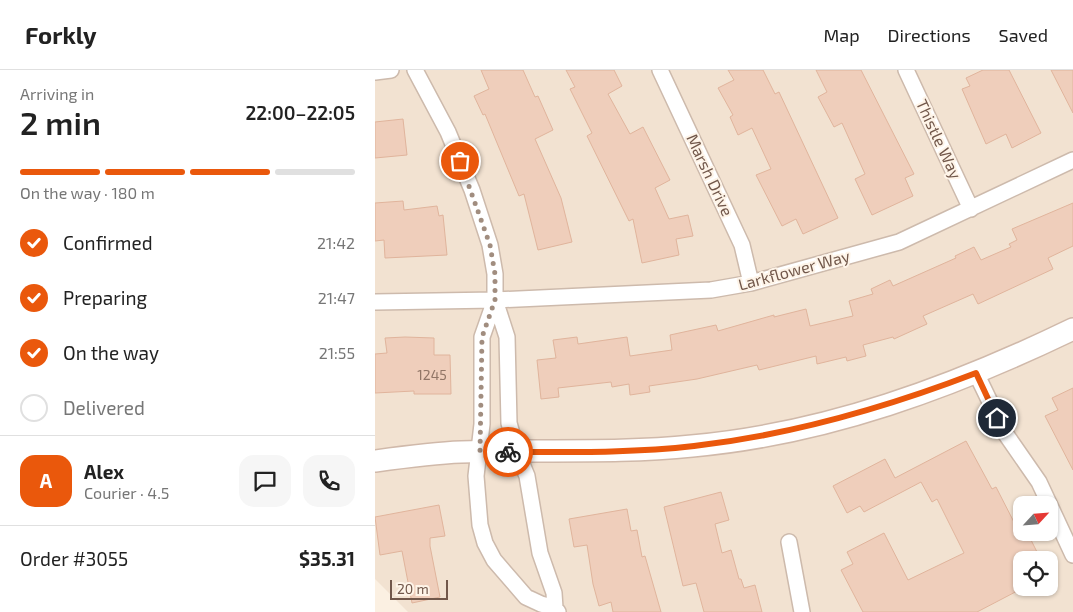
<!DOCTYPE html>
<meta charset="utf-8">
<style>
body{margin:0;font-family:"Exo 2",sans-serif;background:#f6f6f6;color:#222;height:100vh;display:flex;flex-direction:column;font-size:19px;white-space:nowrap}
*{box-sizing:border-box;margin:0}
p{font-size:16px;color:#767676}
.icon{flex:none;width:28px;height:28px;fill:none;stroke:currentColor;stroke-width:2;stroke-linecap:round;stroke-linejoin:round}
.map{position:relative;flex:1;overflow:hidden}
.sheet{display:flex;flex-direction:column;background:#fff;width:375px}
.sheet>*{flex:none}
.needle{width:32px;rotate:64deg}
.buttons{position:absolute;left:638px;top:426px;display:grid;gap:10px}
.buttons a{display:grid;place-items:center;width:45px;height:45px;border-radius:10px;background:#fff;box-shadow:0 1px 4px #0004;font-size:25px}
.scale{position:absolute;left:15px;bottom:12px;width:58px;box-sizing:border-box;padding-left:5px;border:2px solid #71574a;border-top:0;font-size:14px;line-height:18px;white-space:nowrap;color:#71574a;-webkit-text-stroke:4px #fef4e8;paint-order:stroke}
.pin{position:absolute;display:grid;place-items:center;width:42px;height:42px;color:#fff;margin:-21px;border:2px solid #fff;border-radius:50%;box-shadow:0 1px 5px #0007}
.courier{position:absolute;display:grid;place-items:center;width:50px;height:50px;margin:-25px;border:4px solid #ea580c;border-radius:50%;background:#fff;color:#222;box-shadow:0 1px 6px #0007}
.overview em{font-style:normal;font-weight:600}
.overview div{display:flex;flex-direction:column-reverse}
.overview{display:flex;align-items:center;justify-content:space-between;height:85px;padding:0 20px}
h1{font-size:32px;font-weight:600;line-height:38px}
.bar{display:grid;grid-template-columns:repeat(4,1fr);gap:8px 5px;align-content:center;height:60px;padding:0 20px}
.bar i{height:6px;border-radius:4px;background:#e0e0e0}
.bar .active{background:#ea580c}
.bar p{grid-column:span 4}
.line{display:flex;align-items:center;gap:12px;padding:0 20px;border-top:1px solid #e0e0e0}
.line div{flex:1}
.round{display:grid;place-items:center;flex:none;width:52px;height:52px;border-radius:15px;background:#f6f6f6}
ol{padding:0 20px;list-style:none}
li{display:flex;align-items:center;gap:15px;height:55px}
li p{margin-inline-start:auto}
li .icon{padding:5px;border-radius:50%;background:#ea580c;color:#fff;stroke-width:4}
li:last-child{color:#767676}
li i{width:28px;height:28px;border:2px solid #e0e0e0;border-radius:50%}
header{display:flex;align-items:center;gap:30px;box-sizing:border-box;height:70px;padding:0 25px;background:#fff;border-bottom:1px solid #e0e0e0}
header strong{font-size:24px}
nav{display:flex;gap:28px;margin-inline-start:auto;font-size:18px}
main{display:flex;flex:1;min-height:0}
.map>svg:first-child{display:block}
.residential{fill:#f2e2d1;fill-rule:evenodd}
.building{fill:#efcebb;stroke:#e0b49c}
.lines{fill:none;stroke-linecap:round;stroke-linejoin:round}
.street-casing{stroke:#cdbaac;stroke-width:18}
.secondary-casing{stroke:#d0b9aa;stroke-width:24}
.street{stroke:#fff;stroke-width:15}
.secondary{stroke:#fff;stroke-width:21}
.done{stroke:#a18d7f;stroke-width:5;stroke-dasharray:0 9}
.route{stroke:#ea580c;stroke-width:6}
.labels{text-anchor:middle;stroke-width:4;stroke-linejoin:round;paint-order:stroke}
.number-label{font-size:14px;fill:#907566}
.street-label{font-size:16px;fill:#71574a;stroke:#fef4e8}
</style>
<header>
<strong>Forkly</strong>
<nav><a>Map</a><a>Directions</a><a>Saved</a></nav>
</header>
<main>
<section class="sheet">
<div class="overview"><div><h1>2 min</h1><p>Arriving in</p></div><em>22:00–22:05</em></div>
<div class="bar"><i class="active"></i><i class="active"></i><i class="active"></i><i></i><p>On the way · 180 m</p></div>
<ol>
<li><svg class="icon" aria-label="check" viewBox="0 0 24 24"><path d="M5 12l5 5 9-10"/></svg>Confirmed<p>21:42</p></li>
<li><svg class="icon" aria-label="check" viewBox="0 0 24 24"><path d="M5 12l5 5 9-10"/></svg>Preparing<p>21:47</p></li>
<li><svg class="icon" aria-label="check" viewBox="0 0 24 24"><path d="M5 12l5 5 9-10"/></svg>On the way<p>21:55</p></li>
<li><i></i>Delivered</li>
</ol>
<div class="line" style="height:90px"><b class="round" style="background:#ea580c;color:#fff">A</b><div><b>Alex</b><p>Courier · 4.5</p></div><a class="round"><svg class="icon" aria-label="chat" viewBox="0 0 24 24"><path d="M4 5h16v11H9l-5 4z"/></svg></a><a class="round"><svg class="icon" aria-label="phone" viewBox="0 0 24 24"><path d="M5 4h4l2 5-3 2q2 4 5 5l2-3 5 2v4C11 20 4 13 5 4z"/></svg></a></div>
<div class="line" style="height:65px"><div>Order #3055</div><b>$35.31</b></div>
</section>
<div class="map">
<svg width="698" height="542" viewBox="0 0 698 542">
<rect width="100%" height="100%" fill="#fbf0e2"/>
<path class="residential" d="M 0,0 L 698,0 L 698,542 L 33,542 L 0,509 ZM 646,435 L 674,435 L 674,462 L 646,462 ZM 646,490 L 674,490 L 674,518 L 646,518 Z"/>
<path class="building" d="M 106,0 L 148,0 L 160,27 L 163,26 L 178,60 L 160,69 L 186,128 L 197,172 L 163,180 L 149,124 L 144,126 L 110,44 L 108,45 L 99,26 L 114,19 Z
M 191,0 L 239,0 L 247,16 L 233,24 L 255,64 L 268,57 L 295,110 L 280,118 L 294,149 L 313,145 L 318,166 L 301,169 L 304,185 L 267,193 L 258,149 L 254,151 L 212,66 L 217,63 L 195,19 L 200,17 Z
M 353,0 L 388,0 L 400,24 L 404,22 L 463,148 L 428,164 L 421,149 L 407,156 L 381,105 L 396,99 L 377,58 L 363,65 L 355,47 L 358,45 L 343,18 L 359,10 Z
M 441,0 L 486,0 L 539,104 L 530,108 L 538,126 L 497,145 L 480,109 L 490,104 L 467,53 L 459,57 L 443,27 L 452,22 Z
M 608,0 L 634,0 L 666,63 L 637,78 L 631,64 L 611,74 L 587,19 L 595,16 L 591,8 Z
M 676,0 L 698,0 L 698,43 Z
M 28,49 L 32,85 L 0,88 L 0,52 Z
M 28,131 L 29,140 L 62,136 L 64,146 L 68,145 L 72,185 L 10,188 L 9,170 L 0,171 L 0,133 Z
M 698,133 L 698,176 L 673,188 L 678,199 L 603,234 L 598,224 L 548,246 L 552,254 L 519,269 L 518,267 L 488,275 L 491,286 L 472,291 L 471,287 L 442,294 L 441,286 L 384,300 L 382,295 L 322,309 L 274,316 L 275,322 L 255,325 L 254,314 L 237,317 L 236,312 L 183,318 L 184,327 L 166,329 L 162,290 L 181,288 L 178,270 L 202,267 L 203,274 L 252,267 L 255,286 L 297,280 L 295,265 L 341,255 L 343,261 L 399,245 L 399,247 L 431,239 L 435,256 L 478,246 L 474,231 L 498,224 L 496,219 L 515,210 L 518,216 L 581,188 L 580,186 L 599,177 L 606,190 L 636,177 L 634,174 L 642,170 L 637,159 Z
M 30,267 L 59,268 L 59,285 L 75,285 L 76,324 L 39,324 L 39,321 L 0,323 L 0,284 L 12,283 L 10,268 Z
M 698,318 L 698,400 L 670,346 L 683,340 L 677,328 Z
M 591,371 L 617,419 L 621,417 L 642,458 L 646,456 L 646,462 L 652,462 L 666,490 L 646,490 L 646,518 L 648,518 L 602,542 L 488,542 L 466,500 L 478,494 L 472,482 L 509,463 L 533,510 L 589,483 L 562,429 L 557,432 L 546,412 L 489,442 L 485,436 L 472,443 L 458,416 L 510,389 L 520,408 Z
M 346,422 L 354,450 L 340,454 L 347,483 L 356,480 L 364,509 L 366,509 L 369,518 L 380,515 L 387,542 L 329,542 L 321,513 L 308,516 L 289,437 Z
M 64,435 L 70,466 L 55,468 L 55,476 L 65,527 L 37,533 L 27,481 L 5,485 L 0,447 Z
M 252,439 L 256,461 L 262,460 L 267,487 L 270,486 L 286,542 L 238,542 L 236,532 L 224,536 L 218,514 L 212,475 L 199,477 L 194,449 Z"/>
<g class="lines">
<defs>
<path id="street" d="M 40,0 L 73,62 L 97,120 L 115,175 L 120,204 L 120,230 L 132,267 L 134,353 L 142,382 L 152,406 L 165,483 L 179,523 L 180,538 L 183,542
M 285,0 L 367,175 L 376,213
M 531,0 L 596,139
M 0,2 L 16,0
M 120,230 L 107,267 L 107,354 L 101,406 L 105,455 L 110,473 L 119,490 L 151,527 L 166,534 L 180,538
M 0,232 L 120,230 L 336,220 L 376,213 L 524,172 L 698,90
M 601,303 L 630,363 L 664,412 L 698,485
M 414,472 L 427,542"/>
<path id="secondary" d="M 0,391 C 29,387 58,383 86,382 C 163,379 240,384 317,376 C 451,364 578,317 698,259"/>
</defs>
<use href="#street" class="street-casing"/>
<use href="#secondary" class="secondary-casing"/>
<use href="#street" class="street"/>
<use href="#secondary" class="secondary"/>
</g>
<g class="lines">
<path class="done" d="M 85,91 L 115,175 L 120,204 L 120,230 L 107,267 L 105,382 L 133,382"/>
<path class="route" d="M 133,382 C 195,382 258,383 319,376 C 416,365 510,338 601,303 L 622,348"/>
</g>
<g class="labels">
<g class="number-label">
<text x="57" y="310">1245</text>
</g>
<g class="street-label">
<text transform="translate(564 69) rotate(65)" y="6">Thistle Way</text>
<text transform="translate(335 105) rotate(65)" y="6">Marsh Drive</text>
<text transform="translate(419 200) rotate(-15)" y="6">Larkflower Way</text>
</g>
</g>
</svg>
<div class="buttons">
<a><svg class="needle" viewBox="-14 -14 28 28"><path d="M0-13l5 13h-10z" fill="#e53935"/><path d="M0 13l5-13h-10z" fill="#767676"/></svg></a>
<a><svg class="icon" aria-label="locate" viewBox="0 0 24 24"><circle cx="12" cy="12" r="6"/><path d="M12 2v4M12 18v4M2 12h4M18 12h4"/></svg></a>
</div>
<div class="scale">20 m</div>
<div class="pin" style="left:85px;top:91px;background:#ea580c"><svg class="icon" aria-label="bag" viewBox="0 0 24 24"><path d="M5 8h14l-1 12H6zM9 8a3 3 0 0 1 6 0"/></svg></div>
<div class="pin" style="left:622px;top:348px;background:#1f2937"><svg class="icon" aria-label="home" viewBox="0 0 24 24"><path d="M3 11l9-7 9 7M6 9v11h12V9"/></svg></div>
<div class="courier" style="left:133px;top:382px"><svg class="icon" aria-label="bike" viewBox="0 0 24 24"><circle cx="6" cy="16" r="4"/><circle cx="18" cy="16" r="4"/><path d="M6 16l4-8h5l3 8M10 8l3 8H6M13 5h3"/></svg></div>
</div>
</main>
